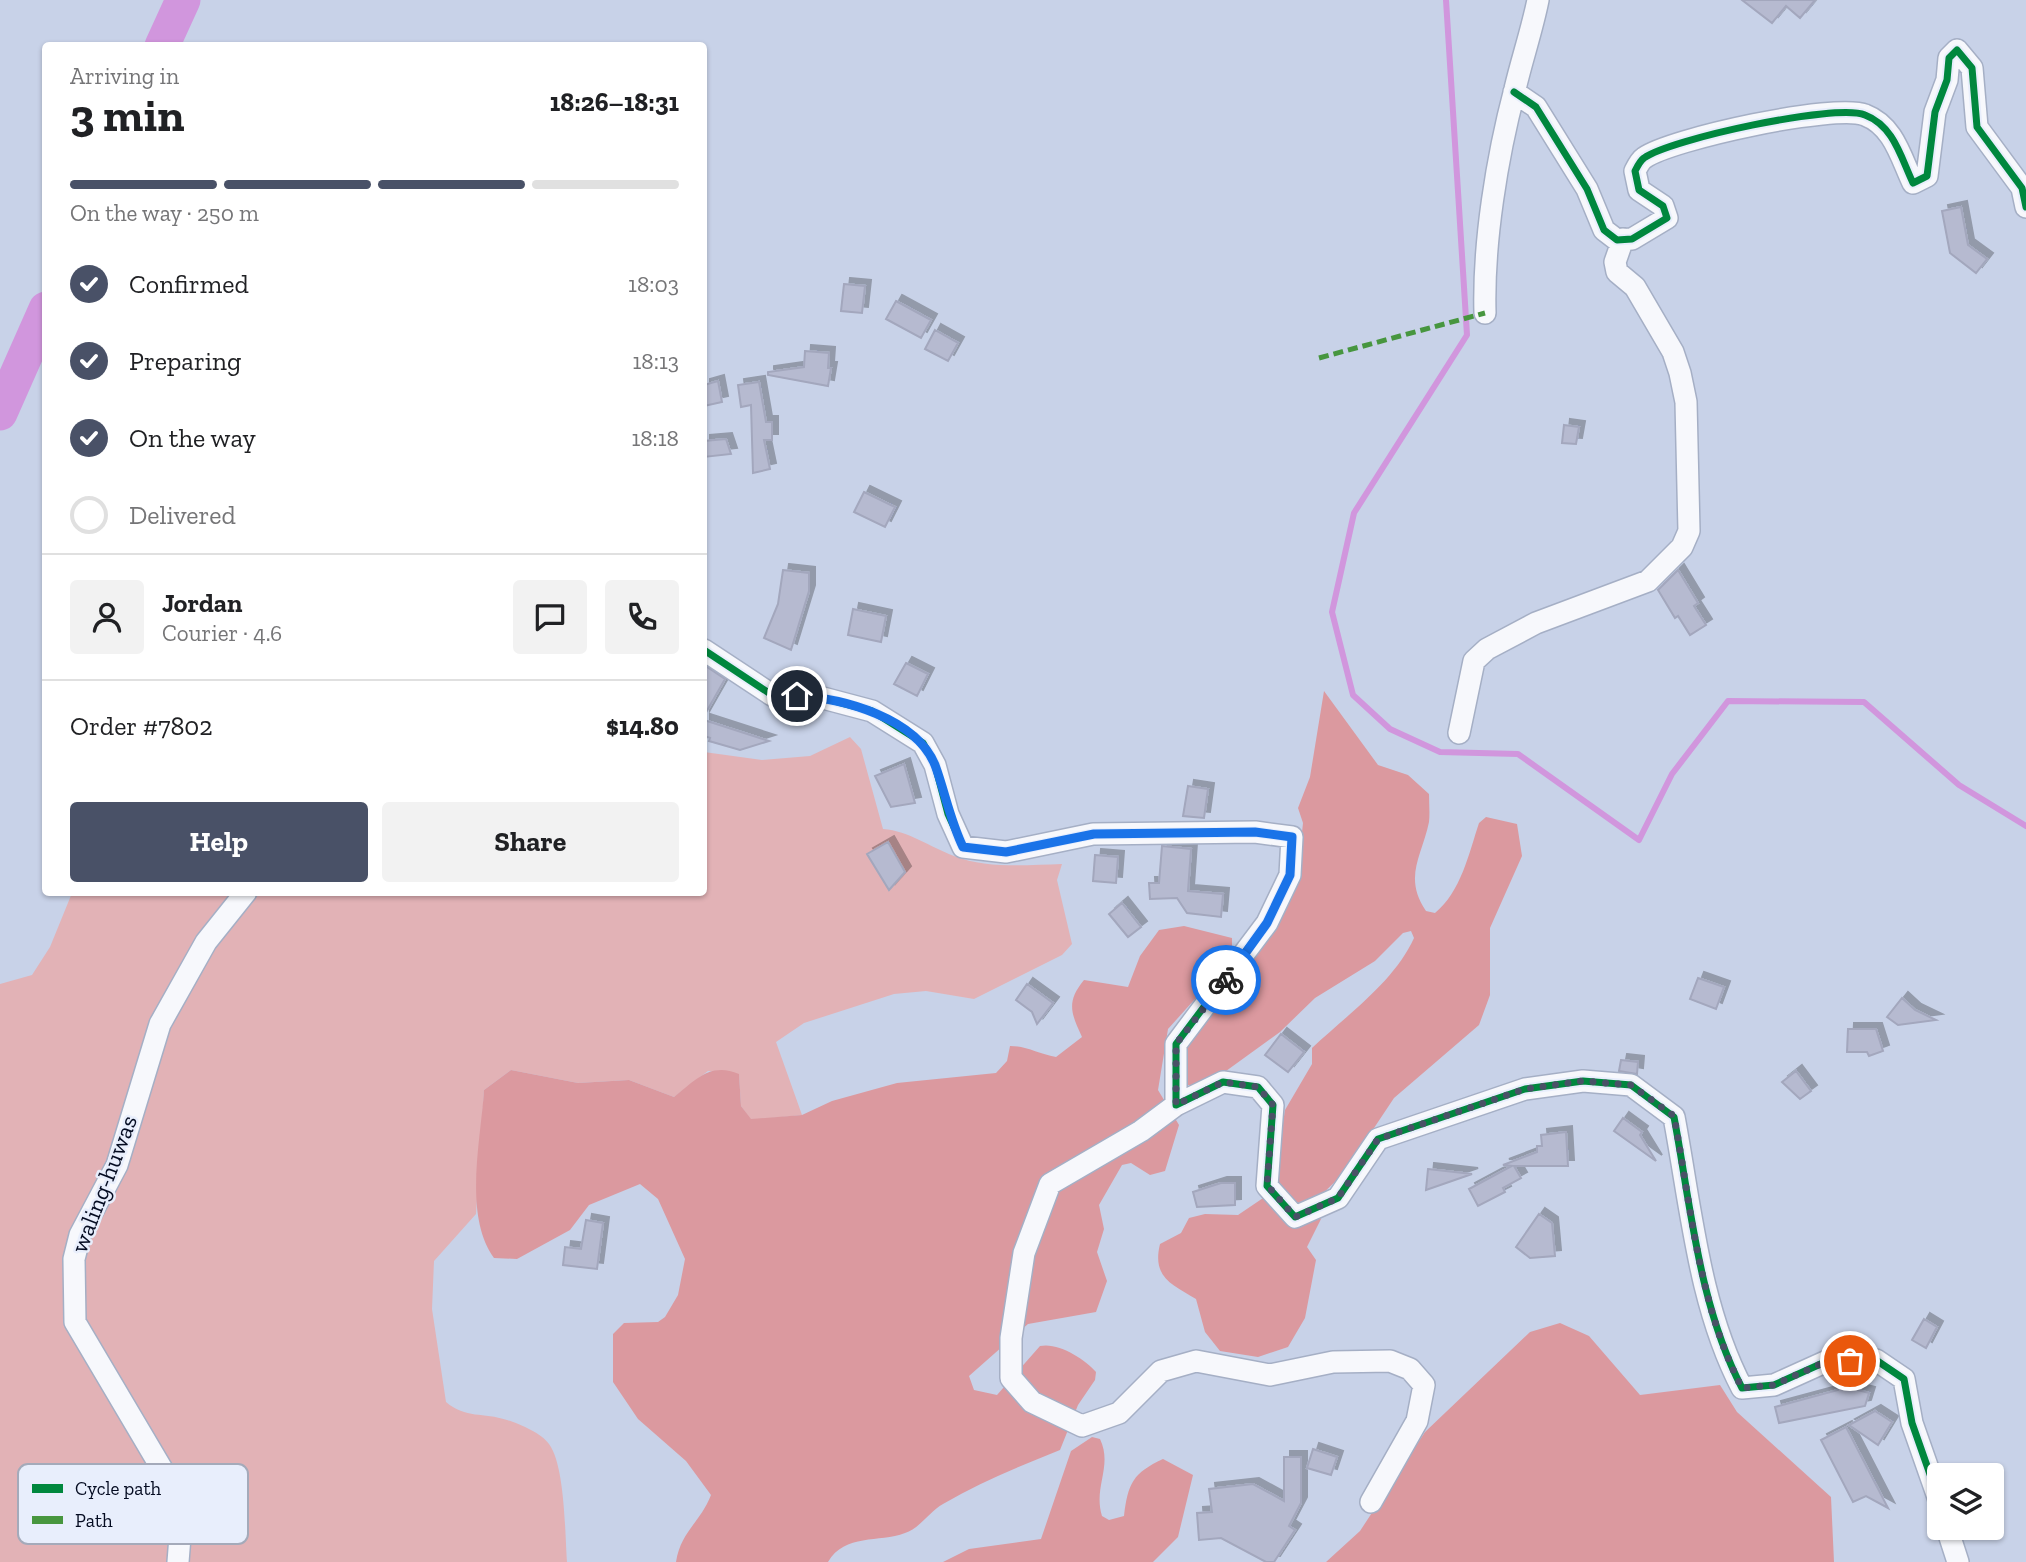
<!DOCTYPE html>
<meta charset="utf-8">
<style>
body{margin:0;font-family:"Zilla Slab",serif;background:#f2f2f2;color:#202124;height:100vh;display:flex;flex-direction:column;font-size:26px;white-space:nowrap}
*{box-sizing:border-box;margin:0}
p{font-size:23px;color:#757577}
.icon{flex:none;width:38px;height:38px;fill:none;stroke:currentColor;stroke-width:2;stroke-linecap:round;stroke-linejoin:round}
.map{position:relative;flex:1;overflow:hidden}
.panel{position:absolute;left:42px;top:42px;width:665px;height:854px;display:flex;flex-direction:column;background:#fff;border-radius:7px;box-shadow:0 2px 5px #0004}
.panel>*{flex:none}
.tools{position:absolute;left:1927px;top:1463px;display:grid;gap:14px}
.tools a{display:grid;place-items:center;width:77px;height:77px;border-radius:7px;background:#fff;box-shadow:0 2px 5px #0004;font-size:35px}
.pin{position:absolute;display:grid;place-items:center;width:60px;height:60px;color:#fff;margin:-30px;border:4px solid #fff;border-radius:50%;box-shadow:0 2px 7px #0007}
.courier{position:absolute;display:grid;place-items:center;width:70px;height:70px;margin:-35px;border:5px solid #1a73e8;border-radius:50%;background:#fff;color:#222;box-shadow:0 2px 9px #0007}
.summary em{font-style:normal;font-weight:700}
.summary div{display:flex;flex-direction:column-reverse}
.summary{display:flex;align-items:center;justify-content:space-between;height:119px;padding:0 28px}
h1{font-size:46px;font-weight:700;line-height:52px}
.bar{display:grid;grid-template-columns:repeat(4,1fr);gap:10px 7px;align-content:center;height:84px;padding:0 28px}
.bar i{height:9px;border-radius:5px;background:#e0e0e0}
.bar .selected{background:#495167}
.bar p{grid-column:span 4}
.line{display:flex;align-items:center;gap:18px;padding:0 28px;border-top:2px solid #e0e0e0}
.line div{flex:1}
.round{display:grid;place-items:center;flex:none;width:74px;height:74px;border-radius:7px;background:#f2f2f2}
ol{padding:0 28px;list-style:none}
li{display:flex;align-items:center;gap:21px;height:77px}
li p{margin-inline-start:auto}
li .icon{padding:7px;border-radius:50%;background:#495167;color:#fff;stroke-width:4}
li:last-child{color:#757577}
li i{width:38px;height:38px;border:4px solid #e0e0e0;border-radius:50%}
.button{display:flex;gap:14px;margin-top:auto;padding:14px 28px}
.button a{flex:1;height:80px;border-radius:7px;background:#495167;color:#fff;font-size:28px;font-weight:700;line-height:80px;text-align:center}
.button a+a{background:#f2f2f2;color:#202124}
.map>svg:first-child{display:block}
.green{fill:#e2b2b6}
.forest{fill:#db999f}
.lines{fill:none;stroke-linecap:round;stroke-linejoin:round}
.stream{stroke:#d196dd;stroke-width:6}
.river{stroke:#d196dd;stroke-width:35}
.building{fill:#b6bad0;stroke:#a3a7bd;stroke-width:2;filter:url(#shadow)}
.street-casing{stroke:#a5afc5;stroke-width:24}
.street{stroke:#f7f8fc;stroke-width:21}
.quiet{stroke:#47963f;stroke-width:5;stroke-dasharray:10 5;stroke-linecap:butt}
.cycleway-casing{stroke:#e8eefc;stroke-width:11}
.cycleway{stroke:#00873e;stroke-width:7}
.done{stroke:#495167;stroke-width:7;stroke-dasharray:0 12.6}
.route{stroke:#1a73e8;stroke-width:9}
.labels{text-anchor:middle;stroke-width:5;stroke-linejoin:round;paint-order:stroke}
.street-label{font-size:24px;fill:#040b21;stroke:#e8eefc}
.key{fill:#e8eefc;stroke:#a4aaba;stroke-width:2}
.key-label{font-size:19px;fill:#040b21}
</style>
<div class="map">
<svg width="2026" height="1562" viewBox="0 0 2026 1562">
<defs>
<filter id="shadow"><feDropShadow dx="6" dy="-6" stdDeviation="0" flood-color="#0004"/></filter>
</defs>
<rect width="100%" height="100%" fill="#c8d2e8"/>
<path class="green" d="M 850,737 L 861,749 L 883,829 C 909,831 930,847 954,856 C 987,869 1027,865 1062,864 L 1057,880 L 1072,944 L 1062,955 L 974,999 L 926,991 L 894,994 L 804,1023 L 776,1042 L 802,1115 L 751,1120 L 741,1106 L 739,1075 L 708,1071 L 674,1097 L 629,1080 L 578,1083 L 511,1070 L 484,1090 L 476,1214 L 434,1261 L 432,1309 L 446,1402 C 466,1419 483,1412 507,1420 C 520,1424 541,1433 549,1444 C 565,1465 565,1534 567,1562 L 0,1562 L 0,984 L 32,975 L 50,947 L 72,893 L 704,892 L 704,752 L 762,760 L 810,756 Z"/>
<path class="forest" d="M 1324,691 L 1378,765 L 1408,775 L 1429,794 C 1429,803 1430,813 1429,822 C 1422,856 1403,877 1426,911 L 1435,913 C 1461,892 1469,853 1479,823 L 1486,817 L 1517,824 L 1522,856 L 1490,928 L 1490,995 L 1479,1025 L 1394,1098 L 1344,1173 L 1312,1204 L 1321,1219 L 1307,1247 L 1316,1260 L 1305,1318 L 1288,1347 L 1258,1357 L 1220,1351 L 1205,1332 L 1196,1299 C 1171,1284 1152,1277 1160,1244 L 1181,1233 L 1189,1218 L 1205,1214 L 1238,1215 L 1272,1192 L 1285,1110 L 1312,1064 L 1312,1048 C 1347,1015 1394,982 1414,938 L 1411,931 L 1403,933 L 1375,961 L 1315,998 L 1280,1032 L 1215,1079 L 1194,1087 L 1180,1082 L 1182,1042 L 1297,880 L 1303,823 L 1298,808 L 1310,777 Z
M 1184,926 L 1232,938 L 1232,946 L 1204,989 L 1168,1029 L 1158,1090 L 1179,1125 L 1165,1171 L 1150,1175 L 1131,1163 L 1122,1165 L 1099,1205 L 1104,1229 L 1097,1252 L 1107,1281 L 1096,1312 L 1028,1324 L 969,1376 L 974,1390 L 997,1395 L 1040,1346 C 1058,1342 1085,1359 1096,1372 L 1095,1380 L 1078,1405 L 1060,1450 C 1020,1466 981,1482 943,1504 C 930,1511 919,1529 905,1533 C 879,1543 845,1533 828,1562 L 676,1562 C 681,1531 700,1523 711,1495 L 686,1461 L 638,1419 L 613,1382 L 613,1334 L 624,1323 L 658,1322 L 665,1317 L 678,1295 L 685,1259 L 658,1199 L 640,1184 L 589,1205 L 570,1230 L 517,1259 L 494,1258 C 463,1215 481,1140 484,1090 L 511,1070 L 578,1083 L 629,1080 L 674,1097 C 696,1080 710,1062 739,1074 L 741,1106 L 751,1119 L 802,1115 L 832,1101 L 897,1083 L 996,1073 L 1007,1061 L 1010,1046 C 1027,1046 1038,1054 1056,1057 L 1082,1037 C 1071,1013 1066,1002 1084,980 L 1128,987 L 1140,956 L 1159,930 Z
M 1560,1323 L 1589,1336 L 1640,1395 L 1720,1385 L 1737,1412 L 1831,1497 L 1834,1562 L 1326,1562 L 1360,1531 L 1425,1432 L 1530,1332 Z
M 1092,1437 L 1100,1439 C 1113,1466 1093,1487 1102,1516 L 1109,1520 L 1124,1516 C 1128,1483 1133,1473 1163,1459 L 1193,1475 L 1178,1537 L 1153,1562 L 943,1562 L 969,1549 L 1041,1539 L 1071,1451 Z"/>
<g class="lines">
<path class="stream" d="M 1446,0 L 1467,335 L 1354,513 L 1332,612 L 1353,695 L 1390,729 L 1440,752 L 1518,754 L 1639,840 L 1672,774 L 1728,701 L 1864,702 L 1959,785 L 2026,826"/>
<path class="river" d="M 162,46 L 183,0
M 0,413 L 46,309"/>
</g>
<path class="building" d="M 1742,0 L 1815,0 L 1800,18 L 1786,6 L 1772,23 Z
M 1961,207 L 1968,245 L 1987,259 L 1976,273 L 1950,253 L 1942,211 Z
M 844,284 L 865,286 L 862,313 L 841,311 Z
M 896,301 L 931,320 L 921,338 L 886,319 Z
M 935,330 L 958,343 L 948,361 L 925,349 Z
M 805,351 L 829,353 L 828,368 L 831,368 L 828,386 L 768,375 L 768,372 L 804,367 Z
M 718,381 L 722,402 L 704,406 L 704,385 Z
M 759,382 L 766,422 L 772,422 L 772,440 L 764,440 L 770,469 L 753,473 L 751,405 L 741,407 L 738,385 Z
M 1564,425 L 1579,427 L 1576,444 L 1562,443 Z
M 726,439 L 731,454 L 704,457 L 704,441 Z
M 864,492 L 895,507 L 885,527 L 854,512 Z
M 783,570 L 809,573 L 809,591 L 791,650 L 764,638 L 778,604 Z
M 1678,570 L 1698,603 L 1694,606 L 1706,625 L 1690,635 L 1678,616 L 1675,618 L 1658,590 Z
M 853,609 L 886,616 L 881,642 L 848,635 Z
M 906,663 L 928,674 L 917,696 L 894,684 Z
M 704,665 L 725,679 L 704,716 Z
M 704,720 L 769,741 L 740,750 L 709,741 L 710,738 L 704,736 Z
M 904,764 L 915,803 L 891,807 L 875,776 Z
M 1188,786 L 1208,789 L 1204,818 L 1183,816 Z
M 888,842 L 905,872 L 889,890 L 867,854 Z
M 1162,846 L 1191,849 L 1188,891 L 1223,894 L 1221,917 L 1187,913 L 1177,898 L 1150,899 L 1149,883 L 1159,883 Z
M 1095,855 L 1118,857 L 1116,883 L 1093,881 Z
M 1122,903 L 1141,927 L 1128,937 L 1109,914 Z
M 1698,978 L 1724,987 L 1716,1009 L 1690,999 Z
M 1027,984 L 1053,1003 L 1037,1024 L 1032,1012 L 1016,1000 Z
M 1902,998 L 1915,1010 L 1936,1020 L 1898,1025 L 1887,1017 Z
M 1848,1029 L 1876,1029 L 1883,1051 L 1869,1056 L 1867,1052 L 1847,1052 Z
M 1281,1034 L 1304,1052 L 1288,1072 L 1265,1055 Z
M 1621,1060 L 1638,1062 L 1637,1074 L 1619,1071 Z
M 1796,1071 L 1811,1091 L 1800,1099 L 1782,1082 Z
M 1623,1118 L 1642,1132 L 1640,1135 L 1656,1161 L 1614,1131 Z
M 1566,1132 L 1568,1166 L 1514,1166 L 1521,1178 L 1503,1188 L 1505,1192 L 1478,1206 L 1469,1189 L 1512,1166 L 1503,1165 L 1537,1152 L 1537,1146 L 1542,1146 L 1541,1135 Z
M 1428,1169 L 1472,1174 L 1426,1190 Z
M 1221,1183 L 1235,1183 L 1235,1205 L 1197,1207 L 1193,1192 Z
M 1539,1214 L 1552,1223 L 1555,1256 L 1530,1258 L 1516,1247 Z
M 586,1220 L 603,1223 L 597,1269 L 563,1265 L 565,1247 L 581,1249 Z
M 1924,1319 L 1937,1327 L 1926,1348 L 1912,1340 Z
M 1839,1385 L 1869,1393 L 1865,1406 L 1779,1423 L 1775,1407 L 1838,1390 Z
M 1875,1411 L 1892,1422 L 1878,1445 L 1849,1425 Z
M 1846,1427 L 1888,1508 L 1866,1496 L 1853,1502 L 1821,1440 Z
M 1313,1449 L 1337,1457 L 1331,1475 L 1307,1468 Z
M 1284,1457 L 1301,1457 L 1301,1503 L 1289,1526 L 1295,1530 L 1274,1562 L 1266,1562 L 1221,1538 L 1199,1540 L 1197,1513 L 1212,1512 L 1209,1489 L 1253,1484 L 1284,1501 Z"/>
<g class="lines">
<defs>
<path id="street" d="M 1514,92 L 1536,107 L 1587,189 L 1604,230 L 1617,240 L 1632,239 L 1667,218 L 1663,206 L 1639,190 L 1635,171 C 1637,167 1641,160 1644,158 C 1670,139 1836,103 1865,115 C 1894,126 1901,158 1913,183 L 1927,176 L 1935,112 L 1947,80 L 1949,58 L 1957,50 L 1972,68 L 1977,127 L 2022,188 L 2026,207
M 1485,313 C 1483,243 1497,157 1515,89 C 1522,59 1532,30 1538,0
M 704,650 L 772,695 L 823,698 L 872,711 L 923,743 L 935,765 L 948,814 L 963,847 L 1006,852 L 1093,834 L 1255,832 L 1292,837 L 1290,875 L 1267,923 L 1176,1044 L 1176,1105 L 1223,1082 L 1258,1087 L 1273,1105 L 1267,1186 L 1295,1217 L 1338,1198 L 1378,1139 L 1525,1089 L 1583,1081 L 1631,1085 L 1674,1117 C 1691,1207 1699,1306 1742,1388 L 1774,1385 L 1825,1362 L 1876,1360 L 1904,1379 L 1912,1423 L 1939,1500
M 1459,733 L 1474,661 L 1487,649 L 1536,623 L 1648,581 L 1682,547 L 1689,531 L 1686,402 L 1680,373 L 1673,352 L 1635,287 L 1617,272 L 1615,262 L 1623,239
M 1176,1105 L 1141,1131 L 1050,1184 L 1024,1253 L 1011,1338 L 1011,1378 L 1032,1402 L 1082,1426 L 1119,1413 L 1161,1371 L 1196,1361 L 1270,1375 L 1333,1362 L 1390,1361 L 1410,1369 L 1424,1385 L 1417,1421 L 1371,1502
M 1947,1528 L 1958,1562
M 178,1562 L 181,1524 L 175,1491 L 75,1322 L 74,1259 L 80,1235 L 117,1165 L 160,1024 L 206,942 L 246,892"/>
</defs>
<use href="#street" class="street-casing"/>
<use href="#street" class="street"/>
<path class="quiet" d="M 1319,358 L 1485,313"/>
<defs>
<path id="cycleway" d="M 1514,92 L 1536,107 L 1587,189 L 1604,230 L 1617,240 L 1632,239 L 1667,218 L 1663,206 L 1639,190 L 1635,171 C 1637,167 1641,160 1644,158 C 1670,139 1836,103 1865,115 C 1894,126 1901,158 1913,183 L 1927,176 L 1935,112 L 1947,80 L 1949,58 L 1957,50 L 1972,68 L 1977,127 L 2022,188 L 2026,207
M 704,650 L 772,695 L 823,698 L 872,711 L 923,743 L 935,765 L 948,814 L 963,847 L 1006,852 L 1093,834 L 1255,832 L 1292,837 L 1290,875 L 1267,923 L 1176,1044 L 1176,1105 L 1223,1082 L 1258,1087 L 1273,1105 L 1267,1186 L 1295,1217 L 1338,1198 L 1378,1139 L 1525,1089 L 1583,1081 L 1631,1085 L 1674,1117 C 1691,1207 1699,1306 1742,1388 L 1774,1385 L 1825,1362 L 1876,1360 L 1904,1379 L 1912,1423 L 1939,1500"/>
</defs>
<use href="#cycleway" class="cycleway-casing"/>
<use href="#cycleway" class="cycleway"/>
</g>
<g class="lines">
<path class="done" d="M 1226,980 L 1176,1044 L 1176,1105 L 1223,1082 L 1258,1087 L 1273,1105 L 1267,1185 L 1295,1217 L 1338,1198 L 1378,1139 L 1525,1089 L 1583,1081 L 1631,1085 L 1674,1116 C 1691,1207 1699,1306 1742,1388 L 1774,1385 L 1825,1362 L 1850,1361"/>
<path class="route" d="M 797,696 C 843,698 916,718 935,765 C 945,792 950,820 963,847 L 1006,852 L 1094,834 L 1255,832 L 1292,837 L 1290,875 L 1267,923 L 1226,980"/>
</g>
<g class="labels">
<g class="street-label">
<text transform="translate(104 1184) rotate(-69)" y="8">waling-huwas</text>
</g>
</g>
<rect x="18" y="1464" width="230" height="80" rx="10" class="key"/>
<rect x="32" y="1484" width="31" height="9" fill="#00873e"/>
<rect x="32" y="1516" width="31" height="8" fill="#47963f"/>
<g class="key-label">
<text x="75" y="1495">Cycle path</text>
<text x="75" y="1527">Path</text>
</g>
</svg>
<div class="tools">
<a><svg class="icon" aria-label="layers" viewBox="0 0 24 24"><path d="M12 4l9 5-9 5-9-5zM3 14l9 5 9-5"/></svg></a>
</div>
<div class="pin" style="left:1850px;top:1361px;background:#ea580c"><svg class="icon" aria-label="bag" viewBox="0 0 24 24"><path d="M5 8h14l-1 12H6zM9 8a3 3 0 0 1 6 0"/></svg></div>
<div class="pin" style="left:797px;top:696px;background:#1f2937"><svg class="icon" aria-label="home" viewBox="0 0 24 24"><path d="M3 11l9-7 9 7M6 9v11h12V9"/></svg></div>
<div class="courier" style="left:1226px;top:980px"><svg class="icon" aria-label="bike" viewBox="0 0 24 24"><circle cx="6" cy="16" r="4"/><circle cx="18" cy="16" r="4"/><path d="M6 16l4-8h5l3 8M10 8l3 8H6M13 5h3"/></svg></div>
<section class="panel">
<div class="summary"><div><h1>3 min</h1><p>Arriving in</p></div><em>18:26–18:31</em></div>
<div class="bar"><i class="selected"></i><i class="selected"></i><i class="selected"></i><i></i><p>On the way · 250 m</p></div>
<ol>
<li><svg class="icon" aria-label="check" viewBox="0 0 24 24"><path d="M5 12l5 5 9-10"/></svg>Confirmed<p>18:03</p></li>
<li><svg class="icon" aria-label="check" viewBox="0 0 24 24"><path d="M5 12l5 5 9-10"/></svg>Preparing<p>18:13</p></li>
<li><svg class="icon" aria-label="check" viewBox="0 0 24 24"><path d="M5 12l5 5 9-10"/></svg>On the way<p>18:18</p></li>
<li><i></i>Delivered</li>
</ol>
<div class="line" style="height:126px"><a class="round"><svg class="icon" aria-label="person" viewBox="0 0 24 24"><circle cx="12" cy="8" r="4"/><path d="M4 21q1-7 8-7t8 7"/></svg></a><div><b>Jordan</b><p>Courier · 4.6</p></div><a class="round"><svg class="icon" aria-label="chat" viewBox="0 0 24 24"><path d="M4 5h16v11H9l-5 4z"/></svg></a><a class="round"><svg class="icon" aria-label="phone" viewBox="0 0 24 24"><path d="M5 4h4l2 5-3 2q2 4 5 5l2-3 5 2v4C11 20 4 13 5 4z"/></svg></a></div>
<div class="line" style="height:91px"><div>Order #7802</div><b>$14.80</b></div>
<div class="button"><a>Help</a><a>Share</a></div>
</section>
</div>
